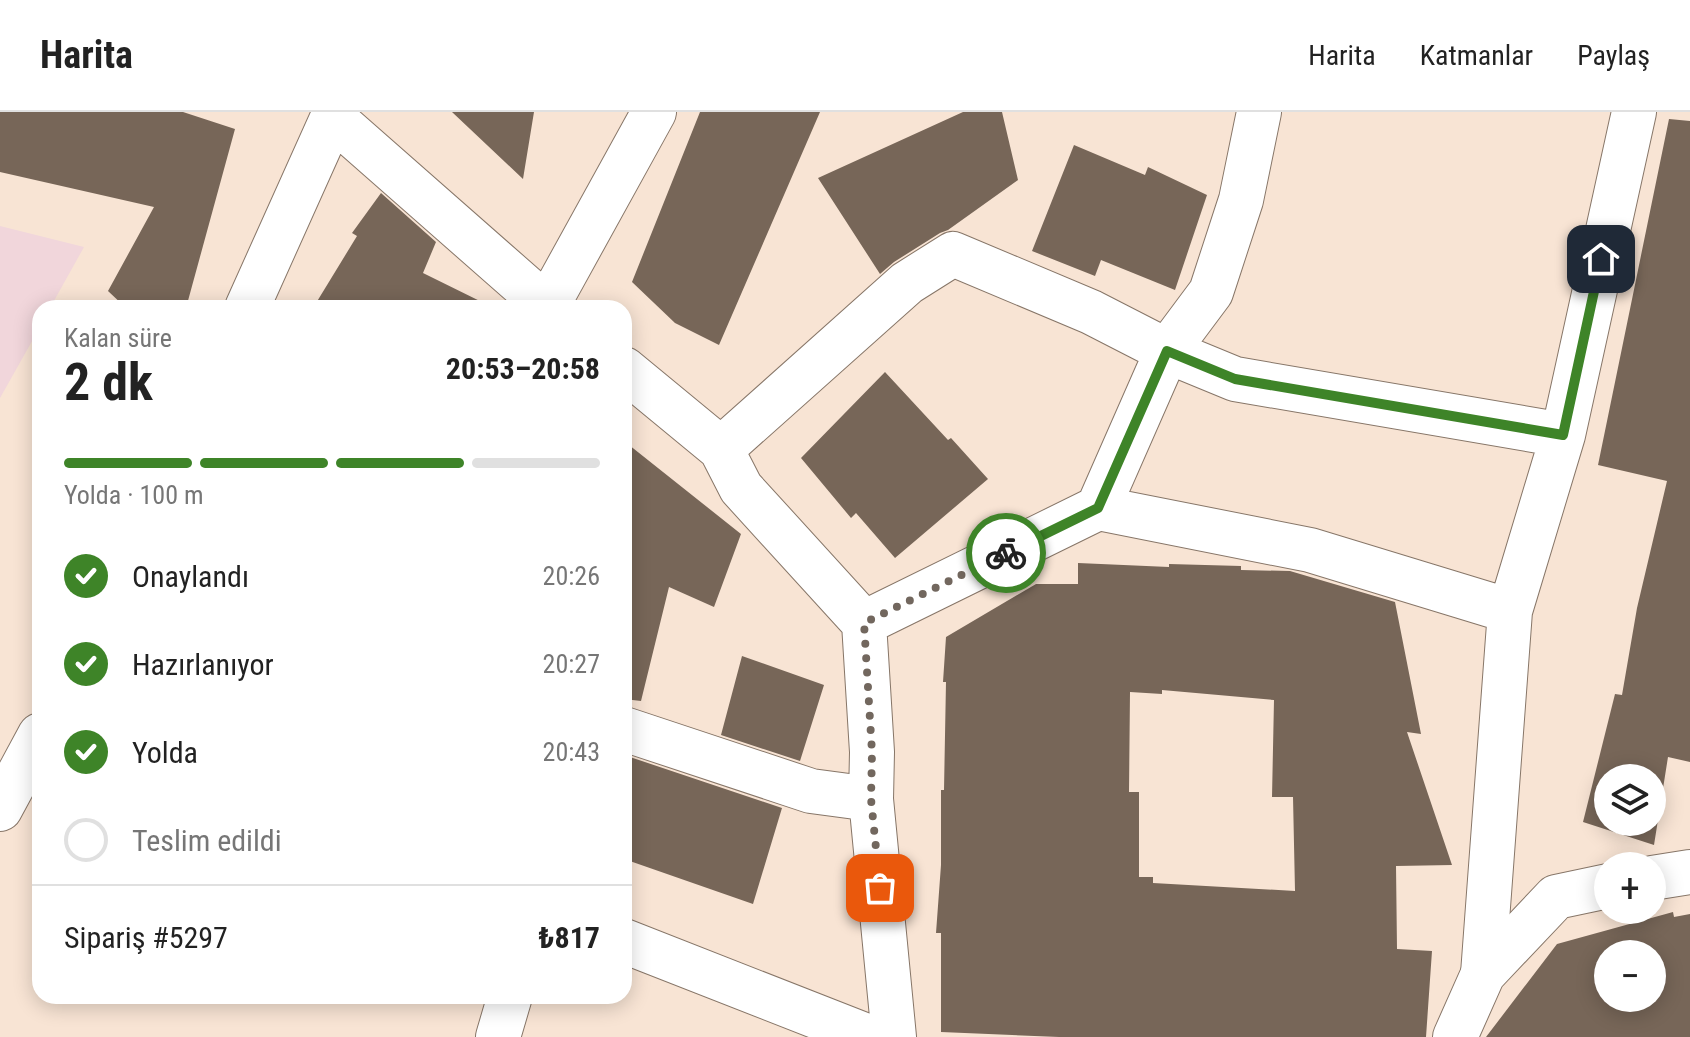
<!DOCTYPE html>
<html lang="tr">
<meta charset="utf-8">
<style>
body{margin:0;font-family:"Roboto Condensed",sans-serif;background:#f6f6f6;color:#222;height:100vh;display:flex;flex-direction:column;font-size:30px;white-space:nowrap}
*{box-sizing:border-box;margin:0}
p{font-size:26px;color:#767676}
.icon{flex:none;width:44px;height:44px;fill:none;stroke:currentColor;stroke-width:2;stroke-linecap:round;stroke-linejoin:round}
.map{position:relative;flex:1;overflow:hidden}
.side{position:absolute;left:32px;top:188px;width:600px;height:704px;display:flex;flex-direction:column;background:#fff;border-radius:24px;box-shadow:0 4px 20px #0003}
.side>*{flex:none}
.fabs{position:absolute;left:1594px;top:652px;display:grid;gap:16px}
.fabs a{display:grid;place-items:center;width:72px;height:72px;border-radius:50%;background:#fff;box-shadow:0 4px 20px #0003;font-size:40px}
.pin{position:absolute;display:grid;place-items:center;width:68px;height:68px;color:#fff;margin:-34px;border-radius:16px;box-shadow:0 4px 12px #0006}
.courier{position:absolute;display:grid;place-items:center;width:80px;height:80px;margin:-40px;border:6px solid #3e8428;border-radius:50%;background:#fff;color:#222;box-shadow:0 2px 10px #0007}
.summary em{font-style:normal;font-weight:700}
.summary div{display:flex;flex-direction:column-reverse}
.summary{display:flex;align-items:center;justify-content:space-between;height:136px;padding:0 32px}
h1{font-size:52px;font-weight:700;line-height:60px}
.bar{display:grid;grid-template-columns:repeat(4,1fr);gap:12px 8px;align-content:center;height:96px;padding:0 32px}
.bar i{height:10px;border-radius:6px;background:#e0e0e0}
.bar .selected{background:#3e8428}
.bar p{grid-column:span 4}
.line{display:flex;align-items:center;gap:20px;padding:0 32px;border-top:2px solid #e0e0e0}
.line div{flex:1}
ol{padding:0 32px;list-style:none}
li{display:flex;align-items:center;gap:24px;height:88px}
li p{margin-inline-start:auto}
li .icon{padding:8px;border-radius:50%;background:#3e8428;color:#fff;stroke-width:4}
li:last-child{color:#767676}
li i{width:44px;height:44px;border:4px solid #e0e0e0;border-radius:50%}
header{display:flex;align-items:center;gap:48px;box-sizing:border-box;height:112px;padding:0 40px;background:#fff;border-bottom:2px solid #e0e0e0}
header strong{font-size:38px}
nav{display:flex;gap:44px;margin-inline-start:auto;font-size:28px}
.map>svg:first-child{display:block}
.commercial{fill:#f1d6db}
.building{fill:#776658;fill-rule:evenodd}
.lines{fill:none;stroke-linecap:round;stroke-linejoin:round}
.street-casing{stroke:#877668;stroke-width:46}
.secondary-casing{stroke:#877668;stroke-width:46}
.street{stroke:#fff;stroke-width:44}
.secondary{stroke:#fff;stroke-width:44}
.done{stroke:#72675e;stroke-width:8;stroke-dasharray:0 14.4}
.route{stroke:#3e8428;stroke-width:10}
</style>
<header>
<strong>Harita</strong>
<nav><a>Harita</a><a>Katmanlar</a><a>Paylaş</a></nav>
</header>
<div class="map">
<svg width="1690" height="925" viewBox="0 0 1690 925">
<rect width="100%" height="100%" fill="#f8e4d4"/>
<path class="commercial" d="M 0,114 L 84,135 L 50,196 L 40,196 L 40,215 L 0,286 Z"/>
<path class="building" d="M 0,0 L 183,0 L 235,17 L 186,196 L 126,196 L 108,179 L 154,95 L 0,60 Z
M 452,0 L 534,0 L 523,67 Z
M 700,0 L 820,0 L 719,233 L 675,211 L 632,170 Z
M 963,0 L 1002,0 L 1018,68 L 948,118 L 940,121 L 894,150 L 880,162 L 818,66 Z
M 1669,7 L 1690,9 L 1690,650 L 1668,645 L 1654,733 L 1583,710 L 1615,582 L 1622,583 L 1637,496 L 1667,369 L 1598,353 ZM 1608,666 L 1652,666 L 1652,710 L 1608,710 Z
M 1074,33 L 1145,63 L 1148,55 L 1207,83 L 1175,178 L 1101,148 L 1095,164 L 1032,139 Z
M 381,81 L 436,130 L 423,161 L 494,196 L 313,196 L 357,124 L 352,121 Z
M 885,260 L 948,328 L 951,326 L 988,367 L 895,446 L 856,401 L 851,406 L 801,346 Z
M 624,329 L 741,422 L 714,495 L 669,475 L 641,589 L 624,587 Z
M 1078,451 L 1169,455 L 1169,452 L 1241,454 L 1241,458 L 1290,459 L 1395,490 L 1421,622 L 1407,620 L 1452,753 L 1396,754 L 1397,837 L 1432,839 L 1426,925 L 1059,925 L 941,920 L 941,821 L 936,821 L 941,753 L 941,678 L 944,678 L 946,570 L 943,570 L 946,525 L 1036,472 L 1078,472 ZM 1162,578 L 1274,588 L 1272,685 L 1293,685 L 1295,779 L 1153,771 L 1153,765 L 1139,765 L 1139,680 L 1129,680 L 1130,580 L 1162,582 Z
M 742,544 L 824,573 L 800,649 L 721,623 Z
M 624,643 L 782,696 L 753,792 L 624,747 Z
M 1673,800 L 1674,805 L 1690,802 L 1690,925 L 1486,925 L 1557,832 ZM 1608,842 L 1652,842 L 1652,886 L 1608,886 Z"/>
<g class="lines">
<defs>
<path id="street" d="M 333,6 L 549,196
M 547,194 L 654,0
M 247,196 L 335,0
M 624,257 L 721,337 L 741,376 L 864,511 L 872,640 L 871,687 L 894,925
M 721,337 L 907,171 L 953,142 L 1091,200 L 1167,239 L 1235,267 L 1563,323
M 1098,396 L 1167,239 L 1211,180 L 1241,88 L 1259,0
M 864,511 L 1098,396 L 1310,438 L 1510,499
M 624,617 L 811,679 L 871,687
M 0,697 L 40,623
M 624,829 L 869,925
M 1483,862 L 1510,499 L 1563,323 L 1634,0
M 498,925 L 510,884"/>
<path id="secondary" d="M 1652,766 L 1690,760
M 1455,925 L 1483,862 L 1556,785 L 1608,774"/>
</defs>
<use href="#street" class="street-casing"/>
<use href="#secondary" class="secondary-casing"/>
<use href="#street" class="street"/>
<use href="#secondary" class="secondary"/>
</g>
<g class="lines">
<path class="done" d="M 880,776 L 871,687 L 872,640 L 864,511 L 1006,441"/>
<path class="route" d="M 1006,441 L 1098,396 L 1167,239 L 1235,267 L 1563,323 L 1601,147"/>
</g>
</svg>
<div class="fabs">
<a><svg class="icon" aria-label="layers" viewBox="0 0 24 24"><path d="M12 4l9 5-9 5-9-5zM3 14l9 5 9-5"/></svg></a>
<a>+</a>
<a>−</a>
</div>
<div class="pin" style="left:880px;top:776px;background:#ea580c"><svg class="icon" aria-label="bag" viewBox="0 0 24 24"><path d="M5 8h14l-1 12H6zM9 8a3 3 0 0 1 6 0"/></svg></div>
<div class="pin" style="left:1601px;top:147px;background:#1f2937"><svg class="icon" aria-label="home" viewBox="0 0 24 24"><path d="M3 11l9-7 9 7M6 9v11h12V9"/></svg></div>
<div class="courier" style="left:1006px;top:441px"><svg class="icon" aria-label="bike" viewBox="0 0 24 24"><circle cx="6" cy="16" r="4"/><circle cx="18" cy="16" r="4"/><path d="M6 16l4-8h5l3 8M10 8l3 8H6M13 5h3"/></svg></div>
<section class="side">
<div class="summary"><div><h1>2 dk</h1><p>Kalan süre</p></div><em>20:53–20:58</em></div>
<div class="bar"><i class="selected"></i><i class="selected"></i><i class="selected"></i><i></i><p>Yolda · 100 m</p></div>
<ol>
<li><svg class="icon" aria-label="check" viewBox="0 0 24 24"><path d="M5 12l5 5 9-10"/></svg>Onaylandı<p>20:26</p></li>
<li><svg class="icon" aria-label="check" viewBox="0 0 24 24"><path d="M5 12l5 5 9-10"/></svg>Hazırlanıyor<p>20:27</p></li>
<li><svg class="icon" aria-label="check" viewBox="0 0 24 24"><path d="M5 12l5 5 9-10"/></svg>Yolda<p>20:43</p></li>
<li><i></i>Teslim edildi</li>
</ol>
<div class="line" style="height:104px"><div>Sipariş #5297</div><b>₺817</b></div>
</section>
</div>
